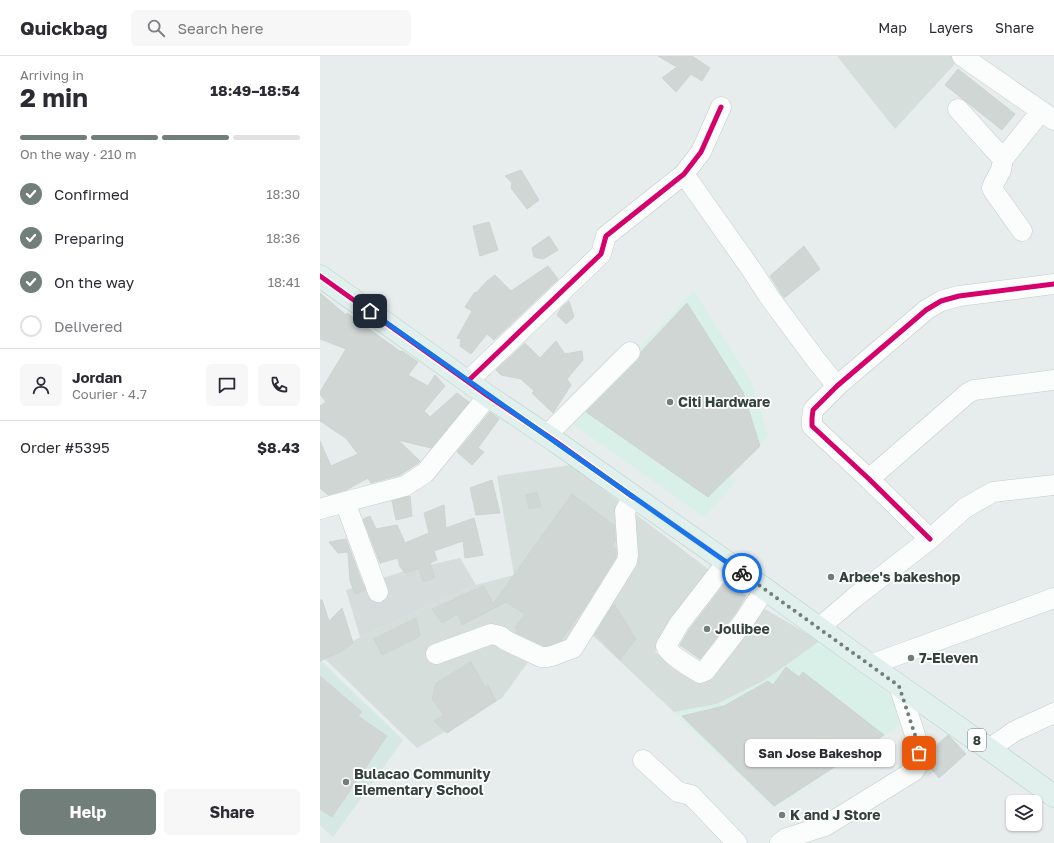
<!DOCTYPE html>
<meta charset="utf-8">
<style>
body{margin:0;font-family:"Golos Text",sans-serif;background:#f7f7f7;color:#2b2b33;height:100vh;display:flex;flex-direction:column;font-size:15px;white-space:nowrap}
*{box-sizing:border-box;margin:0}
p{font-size:13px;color:#7c7c81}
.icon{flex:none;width:22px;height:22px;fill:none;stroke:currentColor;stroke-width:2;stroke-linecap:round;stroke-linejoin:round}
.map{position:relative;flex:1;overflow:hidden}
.sheet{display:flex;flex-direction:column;background:#fff;width:320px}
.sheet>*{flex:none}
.buttons{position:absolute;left:686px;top:739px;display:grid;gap:8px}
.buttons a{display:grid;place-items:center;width:36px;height:36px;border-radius:6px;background:#fff;box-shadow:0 1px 3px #0004;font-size:20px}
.pin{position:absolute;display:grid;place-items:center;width:34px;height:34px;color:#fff;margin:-17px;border-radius:8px;box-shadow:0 2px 6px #0006}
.courier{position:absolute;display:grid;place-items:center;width:40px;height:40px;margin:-20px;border:3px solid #1a73e8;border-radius:50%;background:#fff;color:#222;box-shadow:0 1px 5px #0007}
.bubble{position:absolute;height:28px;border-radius:6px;background:#fff;box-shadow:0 1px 3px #0004;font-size:13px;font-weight:700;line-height:28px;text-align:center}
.head em{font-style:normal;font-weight:700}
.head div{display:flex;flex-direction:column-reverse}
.head{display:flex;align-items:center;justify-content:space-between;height:68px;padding:0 20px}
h1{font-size:26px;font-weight:700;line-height:30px}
.bar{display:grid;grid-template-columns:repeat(4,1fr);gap:6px 4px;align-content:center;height:48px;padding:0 20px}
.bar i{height:5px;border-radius:3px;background:#e1e1e2}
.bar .selected{background:#727e7a}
.bar p{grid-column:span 4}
.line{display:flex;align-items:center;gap:10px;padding:0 20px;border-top:1px solid #e1e1e2}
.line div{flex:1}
.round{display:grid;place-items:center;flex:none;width:42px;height:42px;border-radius:6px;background:#f7f7f7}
ol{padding:0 20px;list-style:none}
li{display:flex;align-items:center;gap:12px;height:44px}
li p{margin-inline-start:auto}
li .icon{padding:4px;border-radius:50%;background:#727e7a;color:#fff;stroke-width:4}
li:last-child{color:#7c7c81}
li i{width:22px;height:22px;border:2px solid #e1e1e2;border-radius:50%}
.cta{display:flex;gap:8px;margin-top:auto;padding:8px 20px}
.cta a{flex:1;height:46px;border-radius:6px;background:#727e7a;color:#fff;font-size:16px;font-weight:700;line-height:46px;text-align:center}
.cta a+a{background:#f7f7f7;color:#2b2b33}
header{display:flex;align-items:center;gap:24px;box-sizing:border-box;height:56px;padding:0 20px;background:#fff;border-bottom:1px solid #e1e1e2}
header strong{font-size:19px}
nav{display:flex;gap:22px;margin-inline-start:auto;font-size:14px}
.search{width:280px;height:36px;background:#f7f7f7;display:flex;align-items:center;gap:10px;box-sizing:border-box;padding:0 14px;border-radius:6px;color:#7c7c81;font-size:15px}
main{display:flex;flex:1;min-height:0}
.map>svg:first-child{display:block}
.commercial{fill:#d9f0e9}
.industrial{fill:#d6dedc}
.education{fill:#d5e8e4}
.parking{fill:#d6dcdb}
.building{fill:#cfd6d4;stroke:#ccd5d3}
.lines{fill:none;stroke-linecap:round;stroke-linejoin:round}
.minor-casing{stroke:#c4cbc9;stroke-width:21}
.major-casing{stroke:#b4cfc9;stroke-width:23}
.minor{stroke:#fbfcfc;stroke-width:20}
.major{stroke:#e2f0ed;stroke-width:22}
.cycleway-casing{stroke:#fff;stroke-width:8}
.cycleway{stroke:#d6006c;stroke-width:5}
.done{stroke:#727e7a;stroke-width:4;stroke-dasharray:0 7.2}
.route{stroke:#1a73e8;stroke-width:5}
.poi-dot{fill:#727e7a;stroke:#fff;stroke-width:1.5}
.labels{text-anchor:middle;stroke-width:3.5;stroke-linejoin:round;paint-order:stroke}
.shield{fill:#fff;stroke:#717b77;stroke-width:1}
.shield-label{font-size:13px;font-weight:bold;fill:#34423d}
.poi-label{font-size:14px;font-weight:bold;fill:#34423d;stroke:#fff;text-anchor:start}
</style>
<header>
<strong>Quickbag</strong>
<div class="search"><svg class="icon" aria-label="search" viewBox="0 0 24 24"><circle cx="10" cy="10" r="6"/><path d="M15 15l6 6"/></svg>Search here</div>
<nav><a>Map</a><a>Layers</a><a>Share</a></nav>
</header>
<main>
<section class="sheet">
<div class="head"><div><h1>2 min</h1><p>Arriving in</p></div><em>18:49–18:54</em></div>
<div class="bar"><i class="selected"></i><i class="selected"></i><i class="selected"></i><i></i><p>On the way · 210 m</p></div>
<ol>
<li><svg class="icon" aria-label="check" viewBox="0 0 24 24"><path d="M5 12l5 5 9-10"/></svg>Confirmed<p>18:30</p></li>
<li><svg class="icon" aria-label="check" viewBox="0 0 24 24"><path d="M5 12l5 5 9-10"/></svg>Preparing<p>18:36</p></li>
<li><svg class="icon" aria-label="check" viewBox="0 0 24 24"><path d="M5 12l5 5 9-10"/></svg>On the way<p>18:41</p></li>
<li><i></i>Delivered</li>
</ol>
<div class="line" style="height:72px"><a class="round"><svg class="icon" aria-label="person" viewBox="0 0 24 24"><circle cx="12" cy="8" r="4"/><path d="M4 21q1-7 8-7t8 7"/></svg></a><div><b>Jordan</b><p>Courier · 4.7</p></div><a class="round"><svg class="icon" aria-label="chat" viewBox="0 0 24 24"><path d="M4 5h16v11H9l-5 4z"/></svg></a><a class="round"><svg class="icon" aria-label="phone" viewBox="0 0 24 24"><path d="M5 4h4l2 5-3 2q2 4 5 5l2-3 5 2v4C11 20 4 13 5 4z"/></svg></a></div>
<div class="line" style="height:52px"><div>Order #5395</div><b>$8.43</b></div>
<div class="cta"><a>Help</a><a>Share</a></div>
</section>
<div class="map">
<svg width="734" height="787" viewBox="0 0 734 787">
<rect width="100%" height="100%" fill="#e6edec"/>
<path class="commercial" d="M 374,235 L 431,325 L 448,380 L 408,418 L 416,425 L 384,461 L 250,366 Z
M 500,585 L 574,643 L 579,670 L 454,752 L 354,656 L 397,648 L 445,624 Z"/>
<path class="industrial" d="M 517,0 L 636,0 L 634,9 L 575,73 Z
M 251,409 L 392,516 L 335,596 L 382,628 L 441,551 L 500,585 L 445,624 L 397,648 L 354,656 L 271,578 L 211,602 L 182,642 L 97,692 L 4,602 L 40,581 L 156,529 L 194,519 L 177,420 Z"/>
<path class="education" d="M 0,604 L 83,684 L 13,781 L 0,769 Z"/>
<path class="parking" d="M 140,502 L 156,529 L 40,581 L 26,534 L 91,513 Z"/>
<path class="building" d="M 338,0 L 372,0 L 390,12 L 382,25 L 371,18 L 356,36 L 342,22 L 357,11 Z
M 638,13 L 695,58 L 682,74 L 625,29 Z
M 201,114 L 219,144 L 207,153 L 191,132 L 192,127 L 185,120 Z
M 169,166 L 178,194 L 160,200 L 153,170 Z
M 229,180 L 238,194 L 223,203 L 214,201 L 212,192 Z
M 484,190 L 500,213 L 464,242 L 450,220 Z
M 228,210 L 238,223 L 174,284 L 167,278 L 151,298 L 140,290 L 141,283 L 137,282 L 152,255 L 145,251 L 155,236 L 156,237 L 167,225 L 175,219 L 191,235 Z
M 0,237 L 26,259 L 27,257 L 81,296 L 82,295 L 98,306 L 88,319 L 108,330 L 115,319 L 125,330 L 104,355 L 110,361 L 137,337 L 149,346 L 111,392 L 78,384 L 100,405 L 97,408 L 80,419 L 51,427 L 48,422 L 26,434 L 8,439 L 0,432 L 0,385 L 11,410 L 38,398 L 28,385 L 27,383 L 0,365 L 0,350 L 6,346 L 0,338 L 0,336 L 26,293 L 0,283 Z
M 249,245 L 254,261 L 246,268 L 237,259 L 241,252 Z
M 367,247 L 423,336 L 440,390 L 388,441 L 266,356 L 318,304 L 321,299 L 321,296 Z
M 236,285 L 245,298 L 262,295 L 263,304 L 247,323 L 251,329 L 233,357 L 212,337 L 214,335 L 201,323 L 181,319 L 176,314 L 205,287 L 220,302 Z
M 170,356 L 179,363 L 158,392 L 164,396 L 152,409 L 137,396 Z
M 172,424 L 180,457 L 156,459 L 150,432 Z
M 217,436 L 221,451 L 209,453 L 206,439 Z
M 252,438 L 294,469 L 295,485 L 292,490 L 296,493 L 296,501 L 266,549 L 241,584 L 229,589 L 224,590 L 196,576 L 197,574 L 195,572 L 205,558 L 186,546 L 142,569 L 138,558 L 122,567 L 112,553 L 133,544 L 133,543 L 164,530 L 173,548 Z
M 90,440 L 92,460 L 76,464 L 72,445 Z
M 124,449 L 126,472 L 154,462 L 163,499 L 145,502 L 143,485 L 114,495 L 117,504 L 110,507 L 115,522 L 103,526 L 99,512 L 85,517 L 80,511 L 78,502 L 60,507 L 43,463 L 50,460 L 56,473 L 77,469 L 85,487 L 109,477 L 104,457 Z
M 26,483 L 45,534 L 35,538 L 30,525 L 28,496 L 18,497 L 9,486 Z
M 406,526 L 426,540 L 415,558 L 380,603 L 360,589 L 369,574 Z
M 0,544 L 2,544 L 9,565 L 22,552 L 33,587 L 20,596 L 0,605 Z
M 294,548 L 316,583 L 300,604 L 275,578 Z
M 96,562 L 100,580 L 62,599 L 54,583 Z
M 151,606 L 165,631 L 168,629 L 176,645 L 127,677 L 114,665 L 124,659 L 112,643 L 116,627 Z
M 466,611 L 479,621 L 483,616 L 564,679 L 454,750 L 362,660 L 404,650 L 448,625 L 453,629 Z
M 0,620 L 42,656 L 38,660 L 67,680 L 12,761 L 0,753 Z
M 628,679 L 631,682 L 646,698 L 619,722 L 609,710 L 610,695 Z"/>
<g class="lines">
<defs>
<path id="minor" d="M 642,0 L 734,64
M 638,53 L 683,103
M 364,118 L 431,213 L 450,242 L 496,304 L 517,330
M 702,175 L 675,137 L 672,132 L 674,127 L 681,114 L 683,103 L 721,55
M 148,325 L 281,198 L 286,180 L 364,118 L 381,96 L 401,51
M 226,380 L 310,296
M 549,423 L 648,337 L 654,334 L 734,324
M 25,446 L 58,536
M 0,453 L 25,446 L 85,430 L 105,417 L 168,340
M 610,483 L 549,423 L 492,370 L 492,362 L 493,354 L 517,330 L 606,254 L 621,245 L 639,240 L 734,228
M 407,506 L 359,568 L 346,590 C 348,598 372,612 380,617 L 385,615 L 424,565 L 445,533
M 499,572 L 534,542 L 610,483 L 645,452 L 673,436 L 734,429
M 116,598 L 171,578 L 180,580 L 187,585 L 221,601 L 227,601 L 232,600 L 253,592 L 307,505 L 308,499 L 305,455 L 313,441
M 550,609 L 734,542
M 669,693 L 695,675 L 734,657
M 323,704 L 358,736 L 371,739 L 417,787
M 460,787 L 467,782 L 505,770 L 594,715 L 598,708 L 599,697 L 595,679 L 579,630"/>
<path id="major" d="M 0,220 L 168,340 L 235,385 L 445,533 L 550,609 L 669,693 L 734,740"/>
</defs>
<use href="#minor" class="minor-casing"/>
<use href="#major" class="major-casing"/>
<use href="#minor" class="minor"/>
<use href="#major" class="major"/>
<defs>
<path id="cycleway" d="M 0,220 L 168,340 L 235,385 L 313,441
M 148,325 L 281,198 L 286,180 L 364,118 L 381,96 L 401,51
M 610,483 L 549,423 L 492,370 L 492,362 L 493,354 L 517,330 L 606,254 L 621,245 L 639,240 L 734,228"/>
</defs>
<use href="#cycleway" class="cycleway-casing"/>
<use href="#cycleway" class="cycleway"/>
</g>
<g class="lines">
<path class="done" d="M 422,517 L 579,630 L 595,679 L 599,697"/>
<path class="route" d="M 50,255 C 173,343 298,430 422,517"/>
</g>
<g class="poi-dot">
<circle cx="350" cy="346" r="4"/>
<circle cx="511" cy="521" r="4"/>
<circle cx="387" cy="573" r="4"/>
<circle cx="591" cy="602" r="4"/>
<circle cx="26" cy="726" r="4"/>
<circle cx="462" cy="759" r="4"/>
</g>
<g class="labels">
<rect class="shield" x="648" y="673" width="18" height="22" rx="3"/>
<g class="shield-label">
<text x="657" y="689">8</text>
</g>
<g class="poi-label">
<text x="358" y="351">Citi Hardware</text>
<text x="519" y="526">Arbee's bakeshop</text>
<text x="395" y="578">Jollibee</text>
<text x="599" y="607">7-Eleven</text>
<text x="34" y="723">Bulacao Community<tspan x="34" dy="16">Elementary School</tspan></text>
<text x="470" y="764">K and J Store</text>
</g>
</g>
</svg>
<div class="buttons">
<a><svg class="icon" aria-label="layers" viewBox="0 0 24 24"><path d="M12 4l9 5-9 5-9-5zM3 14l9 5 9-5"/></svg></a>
</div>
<div class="pin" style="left:599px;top:697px;background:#ea580c"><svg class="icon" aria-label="bag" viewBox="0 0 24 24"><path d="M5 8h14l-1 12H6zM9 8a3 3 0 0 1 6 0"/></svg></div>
<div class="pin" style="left:50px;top:255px;background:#1f2937"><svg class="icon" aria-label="home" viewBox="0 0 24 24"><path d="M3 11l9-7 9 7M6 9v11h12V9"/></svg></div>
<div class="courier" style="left:422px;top:517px"><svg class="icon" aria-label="bike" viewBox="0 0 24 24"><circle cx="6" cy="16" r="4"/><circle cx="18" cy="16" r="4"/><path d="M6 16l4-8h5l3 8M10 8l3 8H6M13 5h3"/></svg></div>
<div class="bubble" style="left:425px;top:683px;width:150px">San Jose Bakeshop</div>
</div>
</main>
